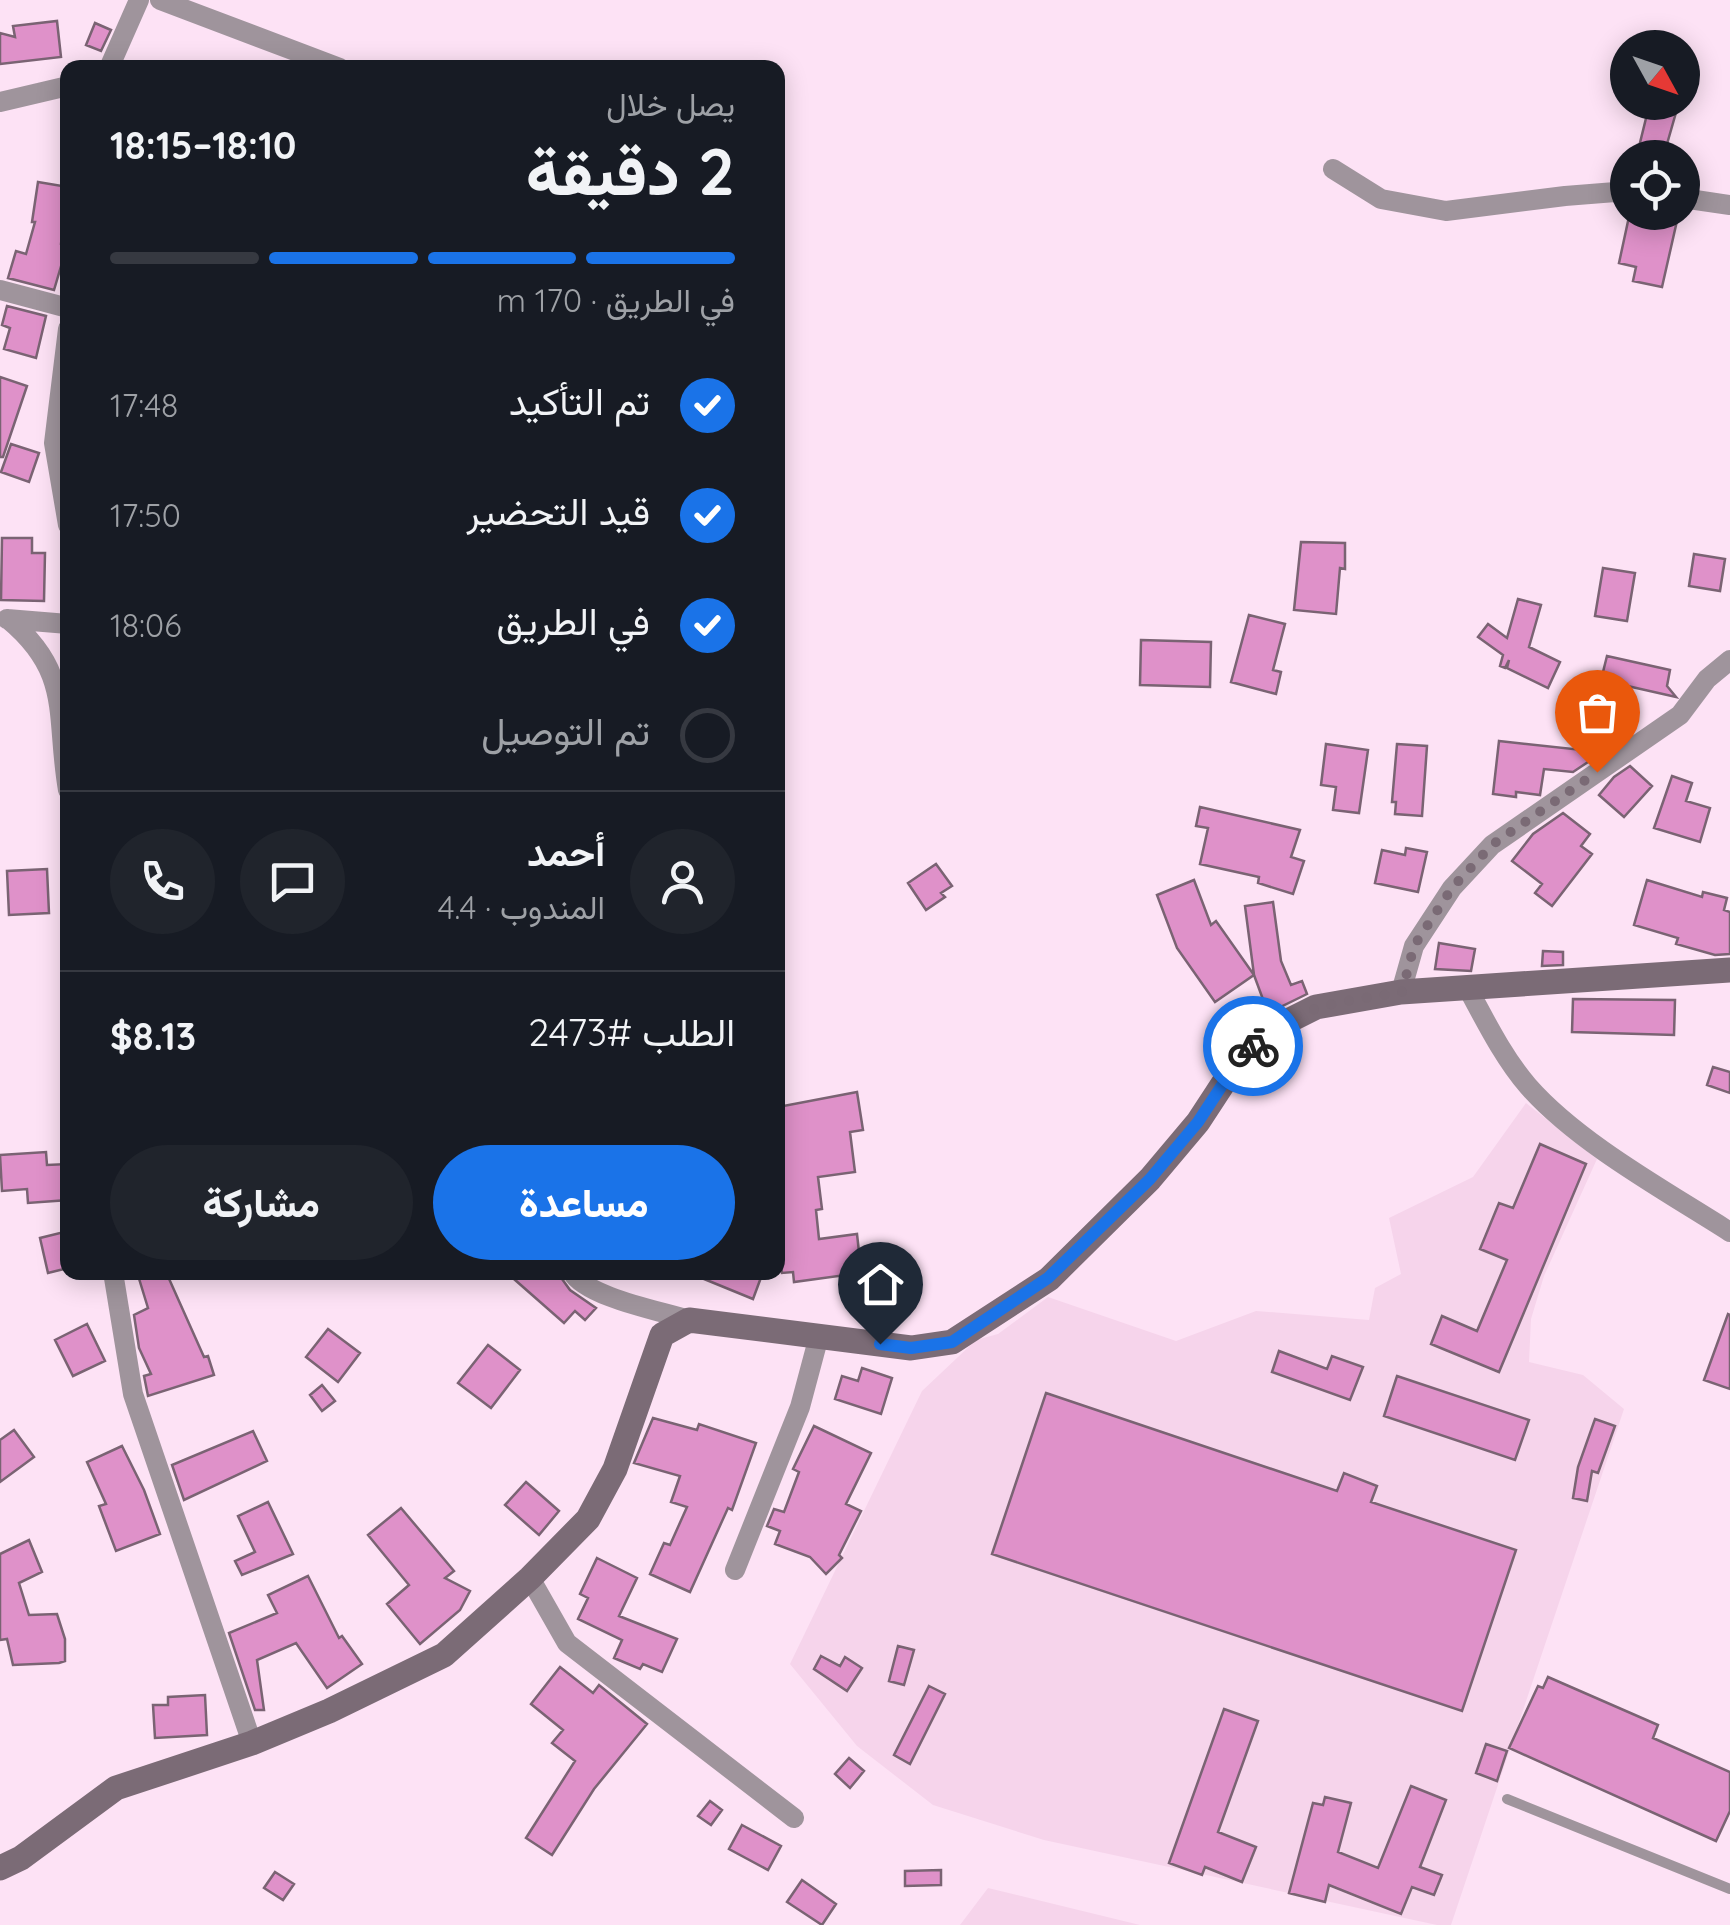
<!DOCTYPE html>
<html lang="ar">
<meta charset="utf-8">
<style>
body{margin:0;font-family:Quicksand,Vazirmatn,sans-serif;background:#20242c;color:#f1f3f6;direction:rtl;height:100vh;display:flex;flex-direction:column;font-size:38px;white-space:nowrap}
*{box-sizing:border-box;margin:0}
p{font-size:32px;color:#9ea1a6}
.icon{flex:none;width:55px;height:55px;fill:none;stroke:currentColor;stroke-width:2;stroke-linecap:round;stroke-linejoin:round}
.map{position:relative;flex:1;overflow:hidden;direction:ltr}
.details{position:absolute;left:60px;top:60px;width:725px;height:1220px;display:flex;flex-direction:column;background:#171b24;border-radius:20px;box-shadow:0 5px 25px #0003;direction:rtl}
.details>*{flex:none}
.needle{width:65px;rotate:130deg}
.controls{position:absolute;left:1610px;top:30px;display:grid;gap:20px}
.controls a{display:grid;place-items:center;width:90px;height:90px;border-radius:50%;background:#171b24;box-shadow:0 5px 25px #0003;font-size:50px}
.pin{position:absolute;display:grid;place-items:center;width:85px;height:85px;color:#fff;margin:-102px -42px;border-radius:50% 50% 50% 0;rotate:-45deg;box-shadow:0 0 10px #0007}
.pin .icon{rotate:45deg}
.courier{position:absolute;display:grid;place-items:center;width:100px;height:100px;margin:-50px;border:8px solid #1a73e8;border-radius:50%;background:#fff;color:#222;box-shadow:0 2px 12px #0007}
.head em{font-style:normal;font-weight:800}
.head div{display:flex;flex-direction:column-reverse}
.head{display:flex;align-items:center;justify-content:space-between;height:170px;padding:0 50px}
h1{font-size:65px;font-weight:800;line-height:75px}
.bar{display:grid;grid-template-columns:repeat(4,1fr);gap:15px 10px;align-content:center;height:120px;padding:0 50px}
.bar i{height:12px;border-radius:8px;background:#363941}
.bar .current{background:#1a73e8}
.bar p{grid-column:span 4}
.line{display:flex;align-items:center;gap:25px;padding:0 50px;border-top:2px solid #363941}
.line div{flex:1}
.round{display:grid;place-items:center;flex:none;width:105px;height:105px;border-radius:52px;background:#20242c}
ol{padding:0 50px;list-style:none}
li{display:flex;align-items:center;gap:30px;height:110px}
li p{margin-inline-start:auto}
li .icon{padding:10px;border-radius:50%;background:#1a73e8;color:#fff;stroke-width:4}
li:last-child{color:#9ea1a6}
li i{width:55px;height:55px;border:5px solid #363941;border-radius:50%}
.button{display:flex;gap:20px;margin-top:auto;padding:20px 50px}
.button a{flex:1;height:115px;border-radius:60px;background:#1a73e8;color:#fff;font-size:40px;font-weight:800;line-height:115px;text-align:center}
.button a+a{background:#20242c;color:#f1f3f6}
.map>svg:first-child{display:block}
.built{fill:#f6d4eb}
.building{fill:#df91c9;stroke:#7a6373;stroke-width:2.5}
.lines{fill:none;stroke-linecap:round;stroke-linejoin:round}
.lane{stroke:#9f949c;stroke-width:10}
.street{stroke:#9f949c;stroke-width:20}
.secondary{stroke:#7b6b76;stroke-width:25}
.done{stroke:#7a6a75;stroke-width:10;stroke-dasharray:0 18}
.route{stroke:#1a73e8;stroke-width:12}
</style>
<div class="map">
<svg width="1730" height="1925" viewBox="0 0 1730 1925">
<rect width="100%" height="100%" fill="#fde2f5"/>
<path class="built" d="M 1526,1103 L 1597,1159 L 1544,1276 L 1531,1319 L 1529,1362 L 1583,1375 L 1624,1409 L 1451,1925 L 1437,1925 L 1044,1840 L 933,1805 L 857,1746 L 790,1664 L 922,1391 L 976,1340 L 998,1334 L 1048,1297 L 1176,1341 L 1256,1311 L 1369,1320 L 1375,1288 L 1401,1274 L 1389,1218 L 1473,1177 Z
M 988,1888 L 1140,1925 L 960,1925 Z"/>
<path class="building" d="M 57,21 L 61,57 L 0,64 L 0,33 L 15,37 L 13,26 Z
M 95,23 L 111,30 L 101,51 L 86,45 Z
M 1650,102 L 1679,102 L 1663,158 L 1637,155 Z
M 38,182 L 68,187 L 61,244 L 67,246 L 54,290 L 8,278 L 16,251 L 26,254 L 35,222 L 32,222 Z
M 1630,212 L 1653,216 L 1653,212 L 1679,212 L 1662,287 L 1633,281 L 1636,267 L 1619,263 Z
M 7,306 L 46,316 L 36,358 L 4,349 L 10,328 L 2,325 Z
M 0,377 L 27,386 L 3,457 L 0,457 Z
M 11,444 L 39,453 L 29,482 L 1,472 Z
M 2,538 L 32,538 L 32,553 L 45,553 L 44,601 L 1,600 Z
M 1301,542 L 1345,543 L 1345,569 L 1340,568 L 1336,614 L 1294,610 Z
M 1694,554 L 1725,559 L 1720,591 L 1689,586 Z
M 1603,568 L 1635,573 L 1627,621 L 1595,616 Z
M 1518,599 L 1541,605 L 1529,647 L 1560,662 L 1548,688 L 1507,668 L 1509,660 L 1505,668 L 1500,666 L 1503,655 L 1478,637 L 1488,624 L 1507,638 Z
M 1249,615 L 1285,624 L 1273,670 L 1281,672 L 1276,694 L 1231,682 Z
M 1141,640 L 1211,642 L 1210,687 L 1140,685 Z
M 1607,656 L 1670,670 L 1667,686 L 1676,697 L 1601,680 Z
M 1499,741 L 1592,751 L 1591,760 L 1573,772 L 1544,769 L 1540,795 L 1516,792 L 1516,797 L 1493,794 Z
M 1326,744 L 1368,750 L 1359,813 L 1333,810 L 1336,787 L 1321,785 Z
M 1397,744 L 1427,746 L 1422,816 L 1395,814 L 1396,802 L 1392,802 Z
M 1630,766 L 1652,786 L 1624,817 L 1599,795 L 1614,777 Z
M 1672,776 L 1692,783 L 1686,801 L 1710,808 L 1700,842 L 1654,828 Z
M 1200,807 L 1300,830 L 1291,857 L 1304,861 L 1293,894 L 1258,883 L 1259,877 L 1200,864 L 1208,828 L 1196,826 Z
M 1563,813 L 1590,834 L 1581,846 L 1592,854 L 1552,906 L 1535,893 L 1542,884 L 1512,861 L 1533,834 Z
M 1406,848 L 1427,852 L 1418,892 L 1375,883 L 1382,850 L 1405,855 Z
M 936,864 L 952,886 L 941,893 L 945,897 L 926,910 L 908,883 Z
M 47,869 L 49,913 L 9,915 L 7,871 Z
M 1194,880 L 1211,925 L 1216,921 L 1254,975 L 1245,906 L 1273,902 L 1281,961 L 1291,985 L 1302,981 L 1307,994 L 1268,1013 L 1254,975 L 1215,1002 L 1177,948 L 1157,895 Z
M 1647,880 L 1702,897 L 1703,892 L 1727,898 L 1724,910 L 1730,912 L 1730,954 L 1715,955 L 1676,944 L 1678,938 L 1634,925 Z
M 1439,943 L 1475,949 L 1471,971 L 1435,969 Z
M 1543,951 L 1563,952 L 1563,965 L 1542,966 Z
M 1573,999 L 1675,1000 L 1674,1035 L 1572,1032 Z
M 1713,1067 L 1730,1072 L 1730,1093 L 1707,1085 Z
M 857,1092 L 863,1130 L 850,1132 L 855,1172 L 818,1177 L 822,1209 L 816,1210 L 819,1239 L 857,1234 L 860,1261 L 845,1264 L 846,1275 L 794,1282 L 793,1272 L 782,1273 L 778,1239 L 778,1107 Z
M 1540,1144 L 1586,1164 L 1499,1372 L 1431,1344 L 1442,1316 L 1477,1331 L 1507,1260 L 1480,1249 L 1499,1203 L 1513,1208 Z
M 46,1152 L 47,1165 L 68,1164 L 68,1200 L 28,1203 L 27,1189 L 2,1191 L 0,1155 Z
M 68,1231 L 68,1268 L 48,1273 L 40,1238 Z
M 137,1272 L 166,1272 L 204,1357 L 208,1356 L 214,1375 L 148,1396 L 144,1376 L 151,1374 L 139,1348 L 134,1315 L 148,1308 Z
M 506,1272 L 557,1272 L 570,1290 L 596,1308 L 585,1320 L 575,1311 L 564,1323 Z
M 687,1272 L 763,1272 L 753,1299 Z
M 1728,1314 L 1730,1315 L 1730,1389 L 1704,1380 Z
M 87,1324 L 105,1361 L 73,1376 L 55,1340 Z
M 328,1329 L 360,1353 L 338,1382 L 306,1357 Z
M 488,1345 L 520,1370 L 491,1408 L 458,1383 Z
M 1279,1351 L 1327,1369 L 1332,1356 L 1363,1367 L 1350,1400 L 1272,1372 Z
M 862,1368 L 892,1378 L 881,1414 L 835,1399 L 842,1376 L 858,1381 Z
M 1397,1376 L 1529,1420 L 1515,1460 L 1384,1416 Z
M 322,1385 L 335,1401 L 322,1411 L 310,1395 Z
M 1046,1393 L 1337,1491 L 1344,1473 L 1377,1486 L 1371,1502 L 1516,1550 L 1462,1711 L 992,1554 Z
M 653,1418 L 697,1430 L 699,1424 L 756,1443 L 732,1510 L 728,1508 L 690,1592 L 650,1574 L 664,1543 L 670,1545 L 687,1507 L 671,1502 L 680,1476 L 634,1463 Z
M 1595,1419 L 1615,1426 L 1598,1473 L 1592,1471 L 1587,1501 L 1573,1498 L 1578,1467 Z
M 814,1426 L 871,1453 L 846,1504 L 861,1511 L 839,1555 L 842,1558 L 826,1574 L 810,1557 L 775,1544 L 780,1531 L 767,1526 L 774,1509 L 784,1512 L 799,1472 L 793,1469 Z
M 14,1430 L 34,1457 L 0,1482 L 0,1440 Z
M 253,1431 L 267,1461 L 184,1500 L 172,1465 Z
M 122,1446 L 144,1490 L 160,1534 L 116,1551 L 99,1506 L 106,1504 L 87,1462 Z
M 526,1482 L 559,1511 L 539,1535 L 505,1505 Z
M 268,1502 L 293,1554 L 242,1575 L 235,1561 L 255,1552 L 238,1516 Z
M 401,1508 L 454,1571 L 445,1578 L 470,1591 L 460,1610 L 420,1644 L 387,1604 L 409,1585 L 368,1535 Z
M 29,1540 L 42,1572 L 19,1583 L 29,1615 L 57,1614 L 65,1639 L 65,1661 L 59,1663 L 13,1665 L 7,1639 L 0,1640 L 0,1554 Z
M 597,1558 L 637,1578 L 619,1616 L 677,1639 L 662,1672 L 643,1664 L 640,1669 L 614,1658 L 622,1640 L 578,1619 L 588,1598 L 580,1594 Z
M 308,1576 L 339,1638 L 342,1636 L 362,1664 L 327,1688 L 296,1643 L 257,1660 L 264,1710 L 255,1710 L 229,1633 L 277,1613 L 268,1595 Z
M 898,1646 L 914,1650 L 904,1685 L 889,1681 Z
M 821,1656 L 840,1666 L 845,1657 L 862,1668 L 847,1691 L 814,1669 Z
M 560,1667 L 593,1693 L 599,1685 L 647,1724 L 594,1789 L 552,1855 L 526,1838 L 575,1761 L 552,1743 L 563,1730 L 531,1704 Z
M 1548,1677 L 1658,1725 L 1653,1738 L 1730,1772 L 1730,1811 L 1716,1841 L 1509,1748 L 1538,1686 L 1543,1688 Z
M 929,1686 L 945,1694 L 910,1764 L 894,1755 Z
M 205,1695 L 207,1735 L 155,1738 L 153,1705 L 168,1705 L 168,1697 Z
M 1224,1709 L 1258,1721 L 1218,1832 L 1256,1847 L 1242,1882 L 1205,1867 L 1202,1875 L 1169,1863 Z
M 1486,1744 L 1507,1751 L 1497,1781 L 1476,1773 Z
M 849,1758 L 864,1771 L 850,1788 L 835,1774 Z
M 1411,1786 L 1446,1800 L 1420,1867 L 1442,1875 L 1434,1895 L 1412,1887 L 1401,1914 L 1329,1885 L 1325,1902 L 1289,1893 L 1313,1803 L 1323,1805 L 1325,1797 L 1351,1803 L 1338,1852 L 1378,1868 Z
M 710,1801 L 722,1810 L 711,1825 L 698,1816 Z
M 742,1825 L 781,1846 L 768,1870 L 729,1849 Z
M 941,1870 L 941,1885 L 905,1886 L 905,1871 Z
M 275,1872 L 294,1884 L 283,1900 L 264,1888 Z
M 802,1880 L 836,1904 L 822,1925 L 787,1902 Z"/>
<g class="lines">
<path class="lane" d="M 1507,1799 L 1730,1889"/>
<path class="street" d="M 160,0 L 340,68
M 109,68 L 139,0
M 0,102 L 68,86
M 1333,169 L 1381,199 L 1446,211 L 1565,196 L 1628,191
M 1682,198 L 1730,205
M 0,290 L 68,308
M 68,329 L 54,443 L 68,525
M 7,619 L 68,624
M 8,619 C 73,673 55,715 68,790
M 1467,987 C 1485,1020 1503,1057 1528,1086 C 1578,1143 1666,1191 1730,1232
M 1401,992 L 1414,946 L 1452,888 L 1492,845 L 1680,715 L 1707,679 L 1730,660
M 113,1272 L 133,1394 L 252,1743
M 572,1272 C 586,1297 661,1311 689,1320
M 735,1570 L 800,1407 L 819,1336
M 530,1578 L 567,1643 L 794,1818"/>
<path class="secondary" d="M 0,1868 L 21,1858 L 116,1788 L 252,1743 L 329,1711 L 444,1655 L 530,1578 L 588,1519 L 615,1469 L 662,1335 L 689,1320 L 911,1348 L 952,1342 L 1049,1279 L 1150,1179 L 1198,1122 L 1234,1067 L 1266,1032 L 1316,1007 L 1401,992 L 1730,970"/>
</g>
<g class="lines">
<path class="done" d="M 1253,1046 C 1291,1005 1349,1001 1402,992 L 1414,946 L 1452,888 L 1492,845 L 1597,772"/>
<path class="route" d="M 880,1344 L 911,1348 L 952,1342 L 1048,1278 L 1150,1179 L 1198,1122 L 1234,1067 L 1253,1046"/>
</g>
</svg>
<div class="controls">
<a><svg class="needle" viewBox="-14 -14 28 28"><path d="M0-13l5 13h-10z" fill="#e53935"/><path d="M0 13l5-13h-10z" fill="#9ea1a6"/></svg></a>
<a><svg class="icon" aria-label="locate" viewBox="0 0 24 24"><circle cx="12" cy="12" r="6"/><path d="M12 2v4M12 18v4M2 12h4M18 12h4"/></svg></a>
</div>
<div class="pin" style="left:1597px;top:772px;background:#ea580c"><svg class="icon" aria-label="bag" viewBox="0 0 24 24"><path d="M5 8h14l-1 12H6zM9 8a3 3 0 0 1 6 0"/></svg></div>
<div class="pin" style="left:880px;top:1344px;background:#1f2937"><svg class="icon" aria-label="home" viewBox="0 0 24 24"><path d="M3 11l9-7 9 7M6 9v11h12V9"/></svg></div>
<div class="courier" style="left:1253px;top:1046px"><svg class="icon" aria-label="bike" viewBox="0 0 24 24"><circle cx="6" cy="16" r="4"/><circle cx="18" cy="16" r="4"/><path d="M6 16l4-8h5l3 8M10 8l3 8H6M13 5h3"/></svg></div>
<section class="details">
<div class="head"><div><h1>2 دقيقة</h1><p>يصل خلال</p></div><em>18:10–18:15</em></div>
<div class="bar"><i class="current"></i><i class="current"></i><i class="current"></i><i></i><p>في الطريق · 170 m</p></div>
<ol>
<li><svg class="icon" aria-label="check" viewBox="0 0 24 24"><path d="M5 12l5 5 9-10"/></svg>تم التأكيد<p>17:48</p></li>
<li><svg class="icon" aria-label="check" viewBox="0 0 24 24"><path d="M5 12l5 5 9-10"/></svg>قيد التحضير<p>17:50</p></li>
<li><svg class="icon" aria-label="check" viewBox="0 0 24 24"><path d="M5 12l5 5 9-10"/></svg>في الطريق<p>18:06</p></li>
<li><i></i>تم التوصيل</li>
</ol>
<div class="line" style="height:180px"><a class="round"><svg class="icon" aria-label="person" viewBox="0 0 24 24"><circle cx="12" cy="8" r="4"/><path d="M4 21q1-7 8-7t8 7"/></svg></a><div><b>أحمد</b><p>المندوب · 4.4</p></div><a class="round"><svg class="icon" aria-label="chat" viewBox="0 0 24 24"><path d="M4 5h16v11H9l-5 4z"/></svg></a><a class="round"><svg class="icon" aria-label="phone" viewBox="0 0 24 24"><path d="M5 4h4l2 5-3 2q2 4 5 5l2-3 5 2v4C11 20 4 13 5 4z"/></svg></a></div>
<div class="line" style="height:130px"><div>الطلب #2473</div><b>$8.13</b></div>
<div class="button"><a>مساعدة</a><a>مشاركة</a></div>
</section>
</div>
